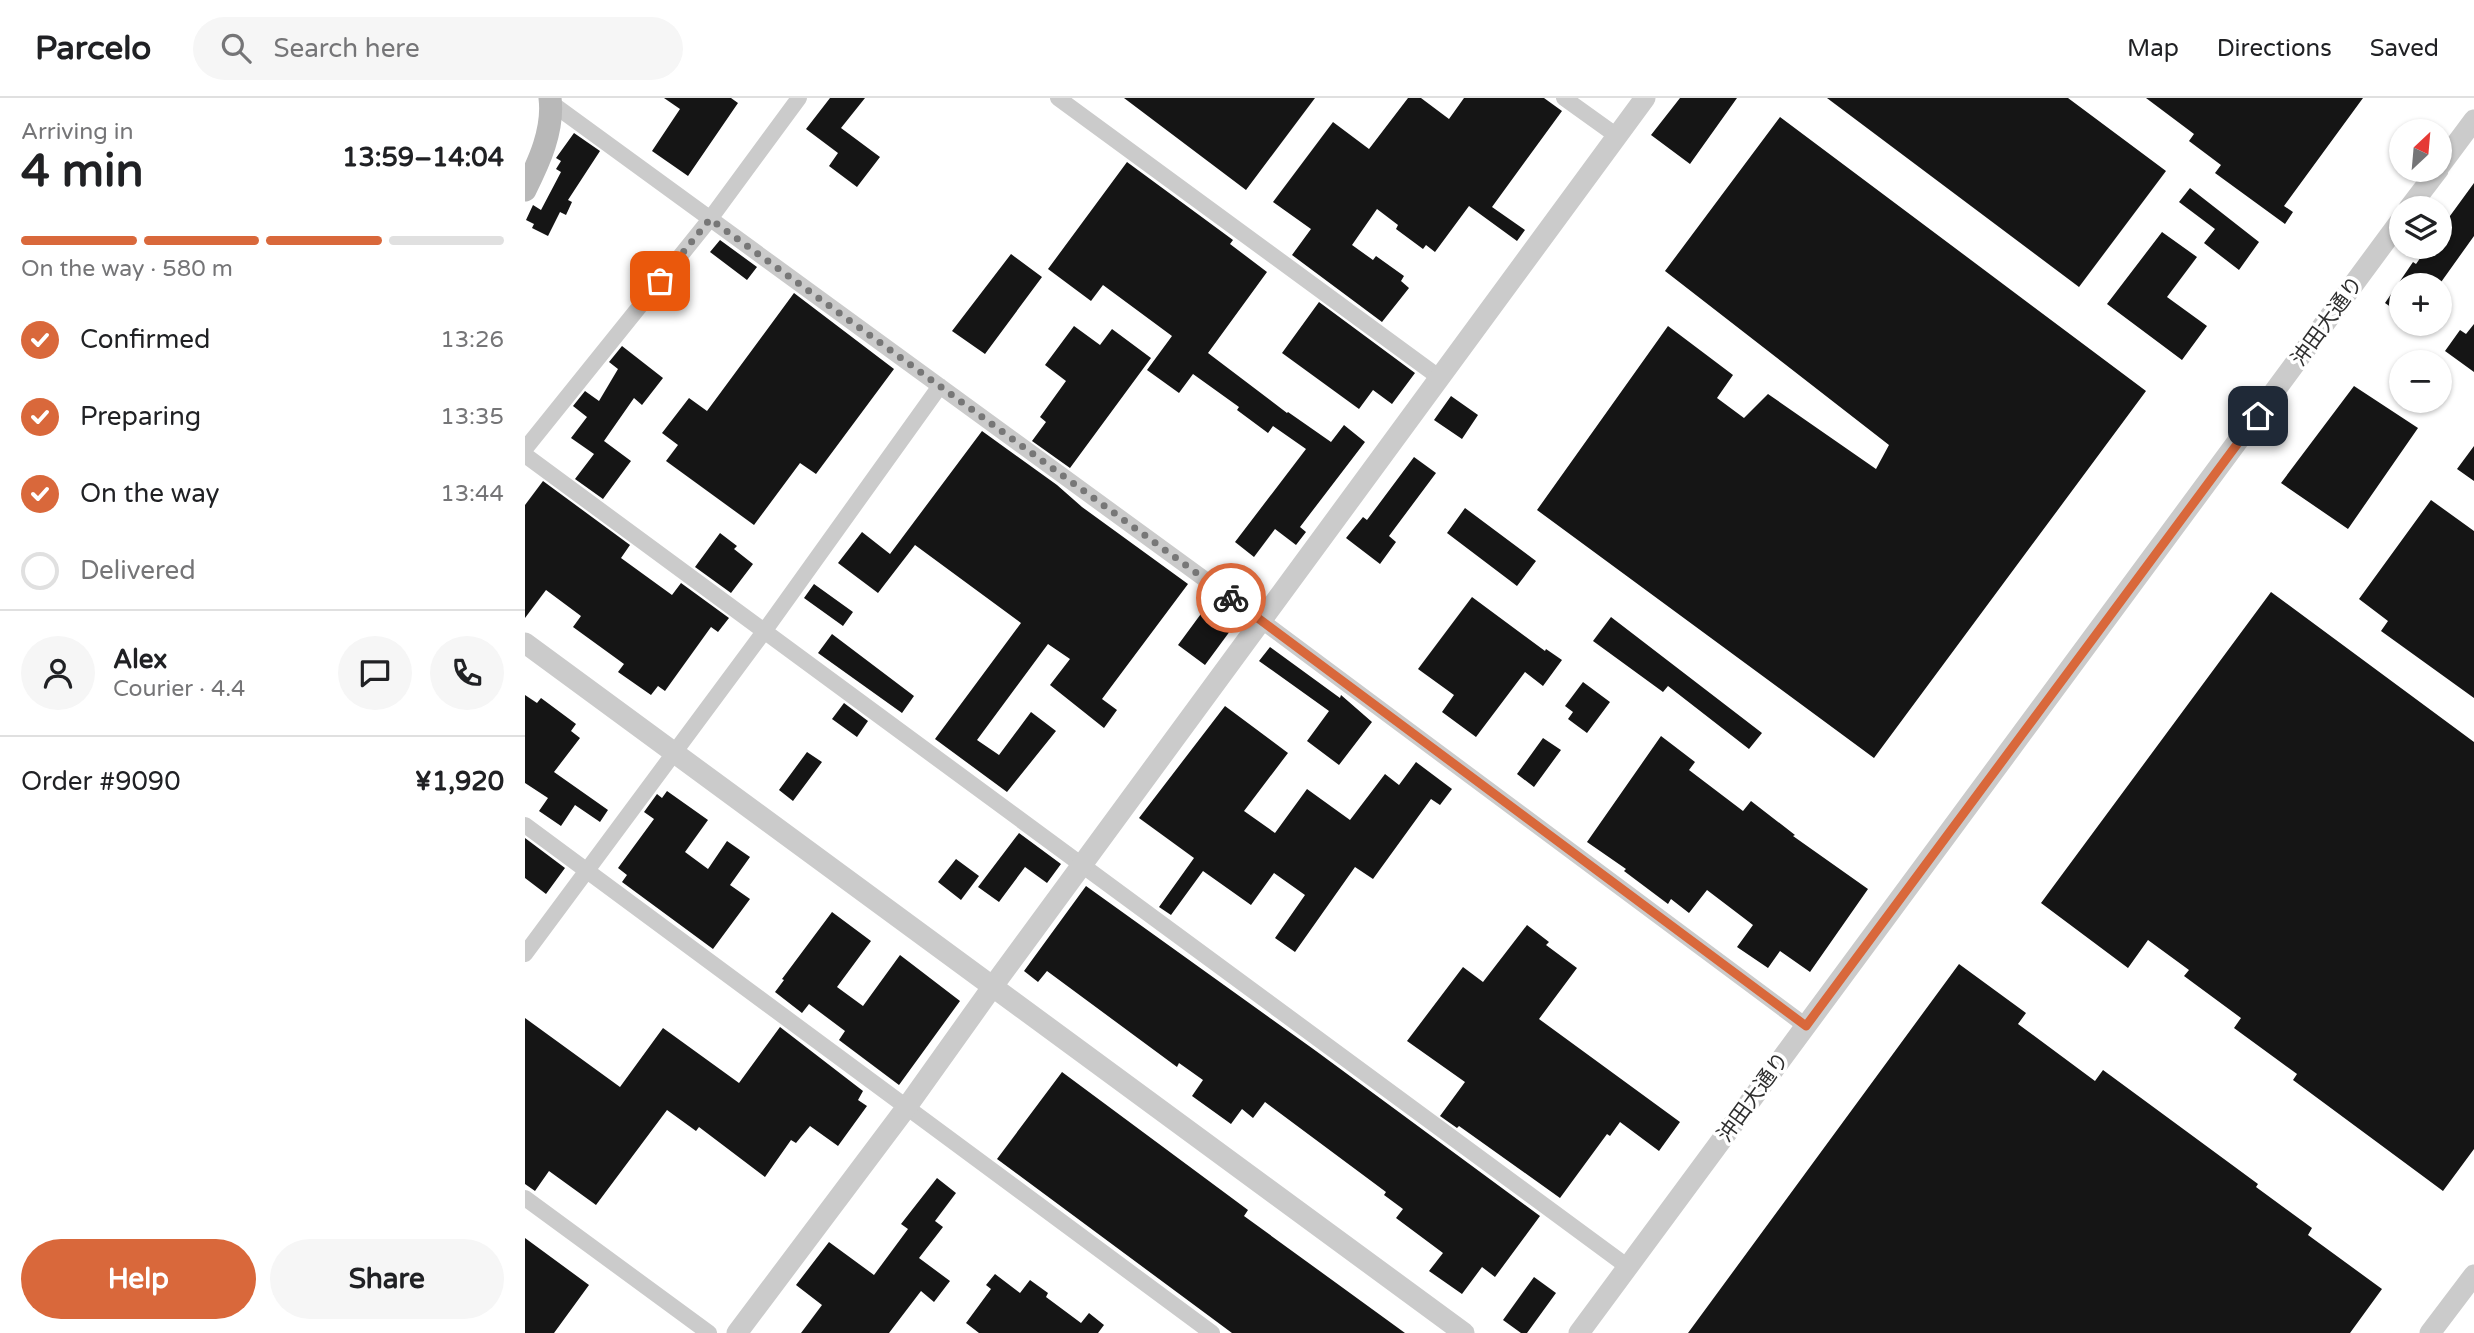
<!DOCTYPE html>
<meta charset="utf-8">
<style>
body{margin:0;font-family:"Varela Round","Noto Sans JP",sans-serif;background:#f6f6f6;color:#202124;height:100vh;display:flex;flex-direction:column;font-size:26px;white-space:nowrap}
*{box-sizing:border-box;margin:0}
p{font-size:23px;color:#757577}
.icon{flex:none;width:38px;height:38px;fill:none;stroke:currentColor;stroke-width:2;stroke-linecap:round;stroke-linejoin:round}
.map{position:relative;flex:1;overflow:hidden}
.panel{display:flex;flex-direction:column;background:#fff;width:525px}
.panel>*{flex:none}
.needle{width:46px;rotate:26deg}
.fabs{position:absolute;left:1864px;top:21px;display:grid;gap:14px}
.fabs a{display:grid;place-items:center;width:63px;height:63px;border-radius:50%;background:#fff;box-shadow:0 2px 5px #0004;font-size:35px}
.pin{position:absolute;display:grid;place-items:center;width:60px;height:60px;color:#fff;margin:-30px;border-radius:14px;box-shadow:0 4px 10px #0006}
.courier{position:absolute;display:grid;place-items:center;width:70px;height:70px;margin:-35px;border:5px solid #d9683b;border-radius:50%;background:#fff;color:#222;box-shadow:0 2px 9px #0007}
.summary em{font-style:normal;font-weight:700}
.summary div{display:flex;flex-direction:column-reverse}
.summary{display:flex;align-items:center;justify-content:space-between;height:119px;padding:0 21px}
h1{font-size:46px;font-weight:700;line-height:52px}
.bar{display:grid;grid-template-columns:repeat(4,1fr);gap:10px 7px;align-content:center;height:84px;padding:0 21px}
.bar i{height:9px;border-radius:5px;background:#e0e0e0}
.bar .selected{background:#d9683b}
.bar p{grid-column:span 4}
.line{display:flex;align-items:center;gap:18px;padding:0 21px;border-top:2px solid #e0e0e0}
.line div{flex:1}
.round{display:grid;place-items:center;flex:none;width:74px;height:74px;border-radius:37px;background:#f6f6f6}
ol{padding:0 21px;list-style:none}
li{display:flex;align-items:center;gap:21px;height:77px}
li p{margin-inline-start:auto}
li .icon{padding:7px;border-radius:50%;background:#d9683b;color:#fff;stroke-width:4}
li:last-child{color:#757577}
li i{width:38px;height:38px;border:4px solid #e0e0e0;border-radius:50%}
.cta{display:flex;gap:14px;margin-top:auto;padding:14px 21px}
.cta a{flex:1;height:80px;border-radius:42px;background:#d9683b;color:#fff;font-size:28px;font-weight:700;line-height:80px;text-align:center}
.cta a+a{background:#f6f6f6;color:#202124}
header{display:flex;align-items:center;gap:42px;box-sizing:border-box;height:98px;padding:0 35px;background:#fff;border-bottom:2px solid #e0e0e0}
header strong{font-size:33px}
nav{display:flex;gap:38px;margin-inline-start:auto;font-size:24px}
.search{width:490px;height:63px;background:#f6f6f6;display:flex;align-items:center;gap:18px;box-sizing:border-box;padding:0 24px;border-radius:38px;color:#757577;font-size:26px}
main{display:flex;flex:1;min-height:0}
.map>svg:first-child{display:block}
.building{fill:#151515}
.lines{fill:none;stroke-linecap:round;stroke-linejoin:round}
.minor{stroke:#cbcbcb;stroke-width:16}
.tertiary{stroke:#cbcbcb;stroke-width:21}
.secondary{stroke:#b8b8b8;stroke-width:23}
.done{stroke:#777;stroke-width:7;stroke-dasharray:0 12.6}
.route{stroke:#d9683b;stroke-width:9}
.labels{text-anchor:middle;stroke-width:7;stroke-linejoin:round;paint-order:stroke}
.street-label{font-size:21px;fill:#2e2e2e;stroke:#fff}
</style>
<header>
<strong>Parcelo</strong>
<div class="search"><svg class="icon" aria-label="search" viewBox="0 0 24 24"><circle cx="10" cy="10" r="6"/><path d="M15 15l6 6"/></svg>Search here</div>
<nav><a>Map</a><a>Directions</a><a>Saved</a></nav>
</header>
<main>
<section class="panel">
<div class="summary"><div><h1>4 min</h1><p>Arriving in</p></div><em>13:59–14:04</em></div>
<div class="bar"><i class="selected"></i><i class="selected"></i><i class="selected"></i><i></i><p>On the way · 580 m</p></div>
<ol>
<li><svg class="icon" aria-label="check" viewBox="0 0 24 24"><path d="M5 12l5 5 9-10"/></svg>Confirmed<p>13:26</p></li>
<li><svg class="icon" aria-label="check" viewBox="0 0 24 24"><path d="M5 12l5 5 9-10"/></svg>Preparing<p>13:35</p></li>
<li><svg class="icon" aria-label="check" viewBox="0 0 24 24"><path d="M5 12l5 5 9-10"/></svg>On the way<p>13:44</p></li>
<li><i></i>Delivered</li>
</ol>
<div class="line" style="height:126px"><a class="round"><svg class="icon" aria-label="person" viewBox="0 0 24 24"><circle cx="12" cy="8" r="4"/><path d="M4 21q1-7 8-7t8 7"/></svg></a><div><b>Alex</b><p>Courier · 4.4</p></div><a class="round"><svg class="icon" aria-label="chat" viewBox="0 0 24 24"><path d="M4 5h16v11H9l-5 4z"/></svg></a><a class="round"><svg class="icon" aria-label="phone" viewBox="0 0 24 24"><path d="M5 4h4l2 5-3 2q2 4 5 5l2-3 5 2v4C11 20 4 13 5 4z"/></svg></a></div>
<div class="line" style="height:91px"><div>Order #9090</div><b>¥1,920</b></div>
<div class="cta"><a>Help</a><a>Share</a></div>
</section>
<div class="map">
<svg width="1949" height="1235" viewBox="0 0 1949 1235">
<rect width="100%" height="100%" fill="#fff"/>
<path class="building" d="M 139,0 L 206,0 L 213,5 L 163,78 L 127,53 L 155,11 Z
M 305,0 L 340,0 L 316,30 L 355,59 L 332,89 L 304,68 L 313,55 L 281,31 Z
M 599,0 L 790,0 L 721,92 Z
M 883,0 L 896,0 L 924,21 L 939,0 L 1019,0 L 1037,13 L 967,109 L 1000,132 L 992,143 L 944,108 L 910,154 L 901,147 L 898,151 L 871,131 L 873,127 L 852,111 L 827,147 L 848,162 L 851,158 L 879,178 L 876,183 L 884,190 L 857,224 L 767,157 L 786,131 L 748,104 L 808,24 L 844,51 Z
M 1155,0 L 1212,0 L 1165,66 L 1126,37 Z
M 1302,0 L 1543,0 L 1641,73 L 1554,189 Z
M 1621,0 L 1838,0 L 1759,108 L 1768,114 L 1760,126 L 1690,75 L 1696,67 L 1664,43 L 1669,36 Z
M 1255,19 L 1621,293 L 1349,660 L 1012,412 L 1143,228 L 1208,277 L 1192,300 L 1219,320 L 1243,296 L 1351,371 L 1364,347 L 1140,173 Z
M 49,35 L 75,53 L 43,102 L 47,104 L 41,117 L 35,114 L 23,138 L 7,130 L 9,126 L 1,122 L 8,107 L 16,112 L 36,74 L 31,71 L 36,63 L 31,60 Z
M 602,64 L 708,142 L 705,146 L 742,174 L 683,255 L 762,315 L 763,314 L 806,344 L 819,327 L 840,344 L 775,429 L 781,434 L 771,447 L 750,431 L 729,459 L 710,444 L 781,351 L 748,328 L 743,335 L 712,312 L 714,309 L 668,276 L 654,295 L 622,272 L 647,238 L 578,187 L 566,203 L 523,171 Z
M 1949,85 L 1949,138 L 1914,187 L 1876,187 L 1876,216 L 1860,205 L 1888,164 L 1891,166 L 1903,149 L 1914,149 L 1914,133 Z
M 1665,90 L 1734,144 L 1714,172 L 1679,145 L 1690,131 L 1654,104 Z
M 1637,134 L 1672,159 L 1642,199 L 1682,228 L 1657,262 L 1582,206 Z
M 195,142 L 232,169 L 222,182 L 185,154 Z
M 486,156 L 517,179 L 460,256 L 427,233 Z
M 269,195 L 369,271 L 291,376 L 275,365 L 229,427 L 141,363 L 153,347 L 137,335 L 164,300 L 182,313 Z
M 794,204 L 890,275 L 867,306 L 848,292 L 834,311 L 757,255 Z
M 1949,226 L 1949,274 L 1920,253 L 1935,232 L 1941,236 Z
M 549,228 L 575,247 L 587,231 L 626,260 L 545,370 L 507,343 L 521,324 L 515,319 L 541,283 L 520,267 Z
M 97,248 L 138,280 L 117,307 L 109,300 L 79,343 L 106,363 L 78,401 L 50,381 L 69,356 L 46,340 L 62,319 L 48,308 L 60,293 L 74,303 L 93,271 L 84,264 Z
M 1829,288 L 1893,330 L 1823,431 L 1756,385 Z
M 926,298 L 953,317 L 937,341 L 909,322 Z
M 457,333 L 532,387 L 557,409 L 663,486 L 577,601 L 592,612 L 579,630 L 525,587 L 545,561 L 523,546 L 452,642 L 474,657 L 506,614 L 531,633 L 482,694 L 410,641 L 496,525 L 390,447 L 353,495 L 313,465 L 337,434 L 365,456 Z
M 1949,348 L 1949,383 L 1932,371 Z
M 889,359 L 911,375 L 864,438 L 871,444 L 855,466 L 821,440 L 838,419 L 842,422 Z
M 18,383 L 105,447 L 96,460 L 147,497 L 156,485 L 204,520 L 193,534 L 186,529 L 140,593 L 133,588 L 126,597 L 93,574 L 99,566 L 48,529 L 56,518 L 21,492 L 0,520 L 0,407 Z
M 1906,402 L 1949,433 L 1949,600 L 1856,533 L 1863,523 L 1834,501 Z
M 940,410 L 1011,463 L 992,488 L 922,435 Z
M 195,435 L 212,448 L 209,451 L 228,466 L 206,495 L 170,469 Z
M 289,486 L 328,514 L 318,528 L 279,500 Z
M 1746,494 L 1949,644 L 1949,1051 L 1918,1093 L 1768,982 L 1772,976 L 1709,930 L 1716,920 L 1659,878 L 1664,872 L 1623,842 L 1603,870 L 1516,805 Z
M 947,499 L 1020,553 L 1021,551 L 1037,562 L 1018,588 L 1000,574 L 951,639 L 917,614 L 929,597 L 893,571 Z
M 681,509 L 708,529 L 680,567 L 653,547 Z
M 1086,519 L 1237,635 L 1224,651 L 1143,588 L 1138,594 L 1068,543 Z
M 307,536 L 389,598 L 377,615 L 293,555 Z
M 745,549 L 815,600 L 816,597 L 847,624 L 814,667 L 782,643 L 804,613 L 734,563 Z
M 1058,584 L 1085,604 L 1062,635 L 1043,621 L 1048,614 L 1040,608 Z
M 0,597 L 12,605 L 16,600 L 51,626 L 46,633 L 55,640 L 29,674 L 83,712 L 75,724 L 50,707 L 36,728 L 14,713 L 23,700 L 0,685 Z
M 319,605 L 343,623 L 332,639 L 307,621 Z
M 700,608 L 763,655 L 719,713 L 750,735 L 782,691 L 825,722 L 860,676 L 874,687 L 891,664 L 927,691 L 915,707 L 906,701 L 848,781 L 830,769 L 770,854 L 750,840 L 780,797 L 749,775 L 726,807 L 678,773 L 646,817 L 634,809 L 669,760 L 614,720 Z
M 1136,638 L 1170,664 L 1164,672 L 1218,713 L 1226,703 L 1270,737 L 1268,738 L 1343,791 L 1285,874 L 1255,853 L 1243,870 L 1212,849 L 1228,827 L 1182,792 L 1164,815 L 1146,801 L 1143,806 L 1099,773 L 1101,771 L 1062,744 Z
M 1018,640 L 1036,652 L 1009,689 L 992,676 Z
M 282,654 L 297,664 L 268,703 L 254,692 Z
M 142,693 L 183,722 L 160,754 L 183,771 L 202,743 L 225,759 L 205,787 L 225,801 L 188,851 L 97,784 L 102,777 L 93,770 L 129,721 L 119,714 L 132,696 L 137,700 Z
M 494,735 L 536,766 L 522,785 L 500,769 L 474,804 L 453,789 Z
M 0,740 L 40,770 L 21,796 L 0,780 Z
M 431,761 L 454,778 L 436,802 L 413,784 Z
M 561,788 L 791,953 L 1015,1118 L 970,1179 L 957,1169 L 937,1196 L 904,1173 L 918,1155 L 871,1120 L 878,1111 L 859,1097 L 861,1094 L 740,1004 L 728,1020 L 717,1011 L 706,1026 L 667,998 L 678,982 L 654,965 L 652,969 L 522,873 L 513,884 L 499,873 Z
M 307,814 L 346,843 L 312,889 L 338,908 L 375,857 L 435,903 L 374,987 L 314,942 L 320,933 L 284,906 L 277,915 L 250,894 L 259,882 L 257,881 Z
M 1002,827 L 1024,844 L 1021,847 L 1052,870 L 1014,921 L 1155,1024 L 1134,1053 L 1095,1024 L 1085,1038 L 1082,1036 L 1035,1100 L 934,1028 L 932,1030 L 915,1018 L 940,984 L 882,943 L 938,869 L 958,884 Z
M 1434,866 L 1501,915 L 1493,926 L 1570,983 L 1578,972 L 1733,1086 L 1731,1089 L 1787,1130 L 1783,1137 L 1857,1191 L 1825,1235 L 1163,1235 Z
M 0,920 L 95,989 L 138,930 L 214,985 L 255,929 L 338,993 L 333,1002 L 342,1008 L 313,1048 L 285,1028 L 271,1045 L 266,1042 L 240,1079 L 174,1029 L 171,1033 L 142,1012 L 71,1107 L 24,1073 L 10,1093 L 0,1086 Z
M 537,974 L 723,1112 L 719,1118 L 880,1235 L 707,1235 L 472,1061 Z
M 412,1080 L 431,1095 L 410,1123 L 418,1129 L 394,1160 L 425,1183 L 409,1204 L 396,1193 L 364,1235 L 276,1235 L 297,1207 L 271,1187 L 304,1144 L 349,1177 L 383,1131 L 376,1126 Z
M 0,1140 L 64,1187 L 29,1235 L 0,1235 Z
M 470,1176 L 495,1195 L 505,1182 L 523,1195 L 521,1199 L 556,1225 L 564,1215 L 579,1227 L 573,1235 L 454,1235 L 441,1225 L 466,1191 L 461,1187 Z
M 1009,1179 L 1031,1195 L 1002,1235 L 996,1235 L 978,1222 Z"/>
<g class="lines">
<path class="minor" d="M 533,0 L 915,280
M 1039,0 L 1092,38
M 25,4 L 737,523 L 1281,928
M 0,351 L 185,121 L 274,0
M 0,357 L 1103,1169
M 0,727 L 687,1235
M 0,856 L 238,535 L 415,288
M 0,1100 L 184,1235"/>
<path class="tertiary" d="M 1914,69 L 1949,22
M 1884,110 L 1913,72
M 0,545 L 939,1235
M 212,1235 L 381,1010 L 468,888 L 1120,0
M 1054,1235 L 1876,122
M 1905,1235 L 1949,1177"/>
<path class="secondary" d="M 0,92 C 14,64 29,32 25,0"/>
</g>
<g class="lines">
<path class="done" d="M 135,183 L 185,121 L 706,500"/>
<path class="route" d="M 706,500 L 1281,928 L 1733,318"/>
</g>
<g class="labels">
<g class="street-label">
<text transform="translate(1802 223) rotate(-54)" y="7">沖田大通り</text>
<text transform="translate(1228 999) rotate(-54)" y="7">沖田大通り</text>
</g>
</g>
</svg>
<div class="fabs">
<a><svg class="needle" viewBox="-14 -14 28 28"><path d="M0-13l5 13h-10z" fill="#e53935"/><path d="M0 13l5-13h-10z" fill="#757577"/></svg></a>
<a><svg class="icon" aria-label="layers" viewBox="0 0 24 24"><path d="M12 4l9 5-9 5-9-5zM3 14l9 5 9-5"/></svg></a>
<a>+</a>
<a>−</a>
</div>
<div class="pin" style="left:135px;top:183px;background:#ea580c"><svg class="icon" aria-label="bag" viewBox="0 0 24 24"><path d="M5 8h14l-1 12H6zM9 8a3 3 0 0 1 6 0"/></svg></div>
<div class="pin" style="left:1733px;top:318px;background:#1f2937"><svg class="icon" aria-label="home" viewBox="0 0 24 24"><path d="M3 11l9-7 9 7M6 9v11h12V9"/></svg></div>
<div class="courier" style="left:706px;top:500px"><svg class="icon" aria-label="bike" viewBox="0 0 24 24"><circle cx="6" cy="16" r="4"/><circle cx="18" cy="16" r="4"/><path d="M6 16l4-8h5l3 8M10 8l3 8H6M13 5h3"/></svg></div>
</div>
</main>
